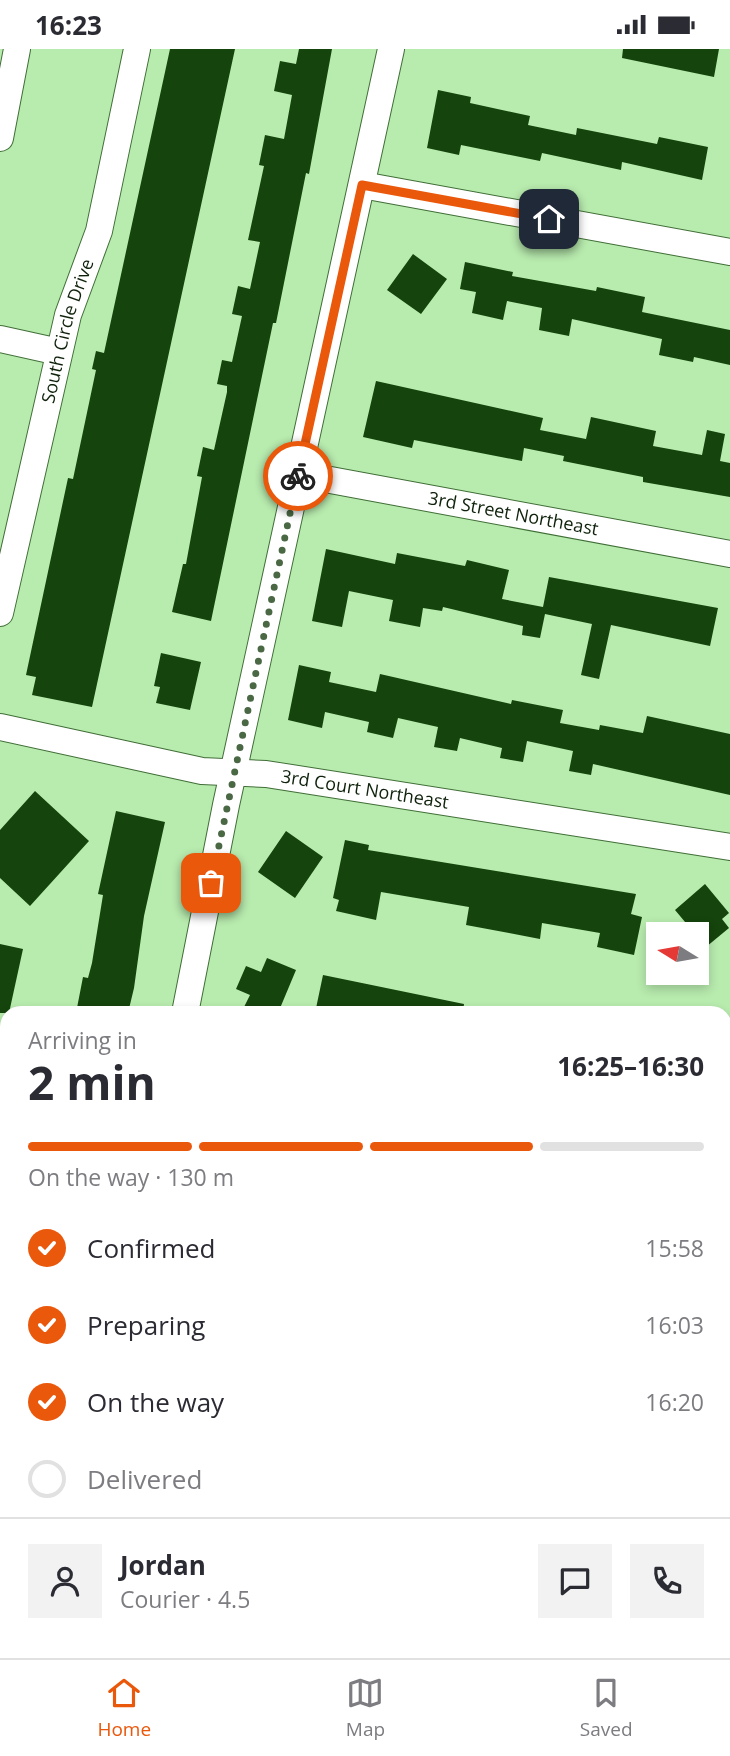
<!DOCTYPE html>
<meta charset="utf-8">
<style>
body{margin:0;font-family:"Open Sans",sans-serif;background:#f2f2f3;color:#2b2b33;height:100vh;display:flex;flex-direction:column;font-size:26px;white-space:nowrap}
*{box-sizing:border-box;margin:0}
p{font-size:23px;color:#7c7c81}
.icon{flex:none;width:38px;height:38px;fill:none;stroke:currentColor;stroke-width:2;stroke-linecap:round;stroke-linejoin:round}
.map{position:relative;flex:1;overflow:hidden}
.panel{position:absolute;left:0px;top:957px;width:732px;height:653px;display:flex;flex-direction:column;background:#fff;border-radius:21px 21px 0 0;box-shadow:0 4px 10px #0003}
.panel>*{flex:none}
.needle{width:46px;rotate:281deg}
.controls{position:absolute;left:646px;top:873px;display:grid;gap:14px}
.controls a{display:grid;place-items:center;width:63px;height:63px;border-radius:0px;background:#fff;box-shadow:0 4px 10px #0003;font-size:35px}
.pin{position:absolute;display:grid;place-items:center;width:60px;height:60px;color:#fff;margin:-30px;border-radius:14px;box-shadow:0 4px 10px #0006}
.courier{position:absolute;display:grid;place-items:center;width:70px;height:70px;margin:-35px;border:5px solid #ea580c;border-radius:50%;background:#fff;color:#222;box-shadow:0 2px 9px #0007}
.headline em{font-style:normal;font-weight:700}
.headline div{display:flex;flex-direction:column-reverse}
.headline{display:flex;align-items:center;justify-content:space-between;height:119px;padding:0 28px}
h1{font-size:46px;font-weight:700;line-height:52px}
.bar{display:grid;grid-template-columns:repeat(4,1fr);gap:10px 7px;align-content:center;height:84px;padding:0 28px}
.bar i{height:9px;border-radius:5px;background:#e1e1e2}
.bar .active{background:#ea580c}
.bar p{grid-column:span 4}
.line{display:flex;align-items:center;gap:18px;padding:0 28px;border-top:2px solid #e1e1e2}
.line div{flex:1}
.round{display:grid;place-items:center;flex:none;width:74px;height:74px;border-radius:0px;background:#f2f2f3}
ol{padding:0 28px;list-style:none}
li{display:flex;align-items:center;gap:21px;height:77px}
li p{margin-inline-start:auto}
li .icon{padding:7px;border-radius:50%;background:#ea580c;color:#fff;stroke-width:4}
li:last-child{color:#7c7c81}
li i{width:38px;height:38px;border:4px solid #e1e1e2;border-radius:50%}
.status{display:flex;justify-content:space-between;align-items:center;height:49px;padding:0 35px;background:#fff;direction:ltr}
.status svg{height:19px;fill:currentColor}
.dock{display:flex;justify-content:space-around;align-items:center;height:98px;border-top:2px solid #e1e1e2;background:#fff;font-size:19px;color:#7c7c81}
.dock a{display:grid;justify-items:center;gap:4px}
.dock .active{color:#ea580c}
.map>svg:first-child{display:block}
.building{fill:#15440c}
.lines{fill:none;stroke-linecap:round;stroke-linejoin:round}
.minor-casing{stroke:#406e37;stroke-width:28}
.minor{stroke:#fff;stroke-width:26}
.done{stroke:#4a6844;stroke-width:7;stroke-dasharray:0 12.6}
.route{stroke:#ea580c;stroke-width:9}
.labels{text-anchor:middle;stroke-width:7;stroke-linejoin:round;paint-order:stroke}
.street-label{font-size:18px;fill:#0f220b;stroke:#b8ebae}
</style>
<div class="status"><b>16:23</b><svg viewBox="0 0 49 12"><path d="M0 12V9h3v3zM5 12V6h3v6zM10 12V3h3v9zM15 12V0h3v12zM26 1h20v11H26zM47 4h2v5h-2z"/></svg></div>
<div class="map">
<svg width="730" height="1609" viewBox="0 0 730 1609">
<rect width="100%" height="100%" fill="#b8ebae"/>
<path class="building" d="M 170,0 L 235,0 L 92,658 L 32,646 L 36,628 L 26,626 L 68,429 L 73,430 L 96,321 L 92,320 L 96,302 L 104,304 Z
M 299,0 L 332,0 L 309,125 L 306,124 L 276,274 L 273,274 L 211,572 L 172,563 L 183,515 L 186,515 L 202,428 L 197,427 L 203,398 L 214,401 L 227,343 L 227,337 L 217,335 L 222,311 L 232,313 L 242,267 L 232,265 L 238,237 L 250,240 L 260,193 L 248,191 L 264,117 L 259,116 L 265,86 L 284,90 L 292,46 L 274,42 L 280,12 L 296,15 Z
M 623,0 L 719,0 L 714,28 L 622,9 Z
M 438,41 L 471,48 L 470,54 L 530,67 L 528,76 L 576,86 L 577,79 L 657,95 L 659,88 L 708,98 L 702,131 L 622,113 L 621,121 L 542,104 L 540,112 L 461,96 L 459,106 L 427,99 Z
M 413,205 L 447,230 L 421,265 L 387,241 Z
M 465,213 L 513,223 L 512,227 L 596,242 L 597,238 L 645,248 L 642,263 L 730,281 L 730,316 L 694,308 L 693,313 L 659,306 L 662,290 L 572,270 L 569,287 L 539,281 L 542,259 L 507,252 L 503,271 L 472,264 L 476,243 L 460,240 Z
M 376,332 L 543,369 L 540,381 L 586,390 L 591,368 L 656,382 L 653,397 L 702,406 L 707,381 L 725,385 L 720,412 L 730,414 L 730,448 L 643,433 L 643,428 L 563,412 L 564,407 L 524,399 L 522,412 L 414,391 L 412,399 L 363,388 Z
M 326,500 L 395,515 L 397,504 L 465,517 L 467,511 L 509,521 L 502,550 L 543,558 L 549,528 L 718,559 L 710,597 L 611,576 L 599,630 L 581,626 L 592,575 L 545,565 L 540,589 L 522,586 L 523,577 L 443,558 L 442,562 L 423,559 L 420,578 L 389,572 L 393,551 L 349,542 L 342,578 L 312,572 Z
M 161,604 L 201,613 L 190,661 L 156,654 L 160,638 L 154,637 Z
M 299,616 L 331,623 L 329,633 L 376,643 L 380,625 L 511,655 L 512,651 L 563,661 L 560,674 L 599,681 L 600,676 L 643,684 L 647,667 L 730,685 L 730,746 L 593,715 L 591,726 L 569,722 L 573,702 L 527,692 L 523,713 L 500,709 L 502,699 L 460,689 L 457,702 L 434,698 L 438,678 L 398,669 L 393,689 L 367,683 L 369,673 L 325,663 L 322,679 L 288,671 Z
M 35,742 L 89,792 L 30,857 L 0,829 L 0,781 Z
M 116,762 L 165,773 L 144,867 L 134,939 L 128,964 L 76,964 L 83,928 L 88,929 L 92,914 L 103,846 L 98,845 Z
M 286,782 L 323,808 L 295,849 L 258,823 Z
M 345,791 L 369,796 L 368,801 L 636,845 L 631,865 L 642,868 L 634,906 L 597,898 L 600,884 L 542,874 L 540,890 L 509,884 L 466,876 L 469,858 L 381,843 L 376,871 L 336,862 L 339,851 L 333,849 Z
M 705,835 L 729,864 L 722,870 L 729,879 L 706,898 L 675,861 Z
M 0,895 L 23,900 L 9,964 L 0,964 Z
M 267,909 L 296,921 L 278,964 L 258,964 L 244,958 L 250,946 L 236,940 L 246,917 L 261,923 Z
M 323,926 L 464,955 L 463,964 L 315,964 Z"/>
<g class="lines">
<defs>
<g id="minor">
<path d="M 0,89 L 17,0"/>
<path d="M 362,136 L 730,203"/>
<path d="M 0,290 L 59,303"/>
<path id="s1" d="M 298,425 L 730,505"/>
<path id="s2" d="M 0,564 L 68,266 L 99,182 L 137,0"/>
<path id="s3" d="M 0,678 L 202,722 L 266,725 L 730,798"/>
<path d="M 185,964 L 226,756 L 391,0"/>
<path d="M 724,1104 L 730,1105"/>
<path d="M 724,1149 L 730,1125"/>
<path d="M 724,1407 L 730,1408"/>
<path d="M 129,1603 L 164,1609"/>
<path d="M 47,1609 L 48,1603"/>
<path d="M 626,1609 L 627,1603"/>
</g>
</defs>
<use href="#minor" class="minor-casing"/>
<use href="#minor" class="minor"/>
</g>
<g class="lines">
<path class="done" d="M 211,834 L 298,427"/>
<path class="route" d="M 298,427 L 362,136 L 549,170"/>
</g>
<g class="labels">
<g class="street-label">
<text dy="6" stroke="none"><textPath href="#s2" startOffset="290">South Circle Drive</textPath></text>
<text dy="6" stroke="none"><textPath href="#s1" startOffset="219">3rd Street Northeast</textPath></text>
<text dy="6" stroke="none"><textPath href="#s3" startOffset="371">3rd Court Northeast</textPath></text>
</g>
</g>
</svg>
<div class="controls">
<a><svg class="needle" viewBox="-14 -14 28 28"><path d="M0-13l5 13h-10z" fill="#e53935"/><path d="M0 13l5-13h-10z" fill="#7c7c81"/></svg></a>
</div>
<div class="pin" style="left:211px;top:834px;background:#ea580c"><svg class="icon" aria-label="bag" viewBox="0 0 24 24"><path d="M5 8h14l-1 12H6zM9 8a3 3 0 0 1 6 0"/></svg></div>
<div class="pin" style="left:549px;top:170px;background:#1f2937"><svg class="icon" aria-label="home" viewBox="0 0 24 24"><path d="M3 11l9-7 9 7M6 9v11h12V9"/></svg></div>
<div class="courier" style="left:298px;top:427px"><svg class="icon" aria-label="bike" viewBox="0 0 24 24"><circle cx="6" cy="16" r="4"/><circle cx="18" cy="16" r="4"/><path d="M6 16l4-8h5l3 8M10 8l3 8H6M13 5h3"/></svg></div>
<section class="panel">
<div class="headline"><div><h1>2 min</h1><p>Arriving in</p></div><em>16:25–16:30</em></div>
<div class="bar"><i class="active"></i><i class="active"></i><i class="active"></i><i></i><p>On the way · 130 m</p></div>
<ol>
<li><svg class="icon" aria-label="check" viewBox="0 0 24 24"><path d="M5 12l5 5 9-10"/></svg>Confirmed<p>15:58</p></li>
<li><svg class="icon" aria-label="check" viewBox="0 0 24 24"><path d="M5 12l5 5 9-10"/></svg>Preparing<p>16:03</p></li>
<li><svg class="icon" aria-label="check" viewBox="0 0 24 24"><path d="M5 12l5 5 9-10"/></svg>On the way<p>16:20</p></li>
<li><i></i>Delivered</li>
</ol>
<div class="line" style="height:126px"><a class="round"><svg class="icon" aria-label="person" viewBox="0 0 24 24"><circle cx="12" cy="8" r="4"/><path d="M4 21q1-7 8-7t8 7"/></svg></a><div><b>Jordan</b><p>Courier · 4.5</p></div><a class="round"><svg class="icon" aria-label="chat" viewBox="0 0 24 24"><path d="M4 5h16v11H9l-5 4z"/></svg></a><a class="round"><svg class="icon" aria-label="phone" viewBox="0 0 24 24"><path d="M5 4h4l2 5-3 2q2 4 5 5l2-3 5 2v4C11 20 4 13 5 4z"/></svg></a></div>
</section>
</div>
<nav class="dock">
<a class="active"><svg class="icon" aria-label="home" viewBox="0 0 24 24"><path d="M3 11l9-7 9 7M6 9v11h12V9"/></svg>Home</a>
<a><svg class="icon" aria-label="map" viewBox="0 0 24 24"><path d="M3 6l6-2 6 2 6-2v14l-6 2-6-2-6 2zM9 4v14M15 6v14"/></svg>Map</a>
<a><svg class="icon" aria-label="saved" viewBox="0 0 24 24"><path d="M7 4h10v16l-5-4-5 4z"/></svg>Saved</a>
</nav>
